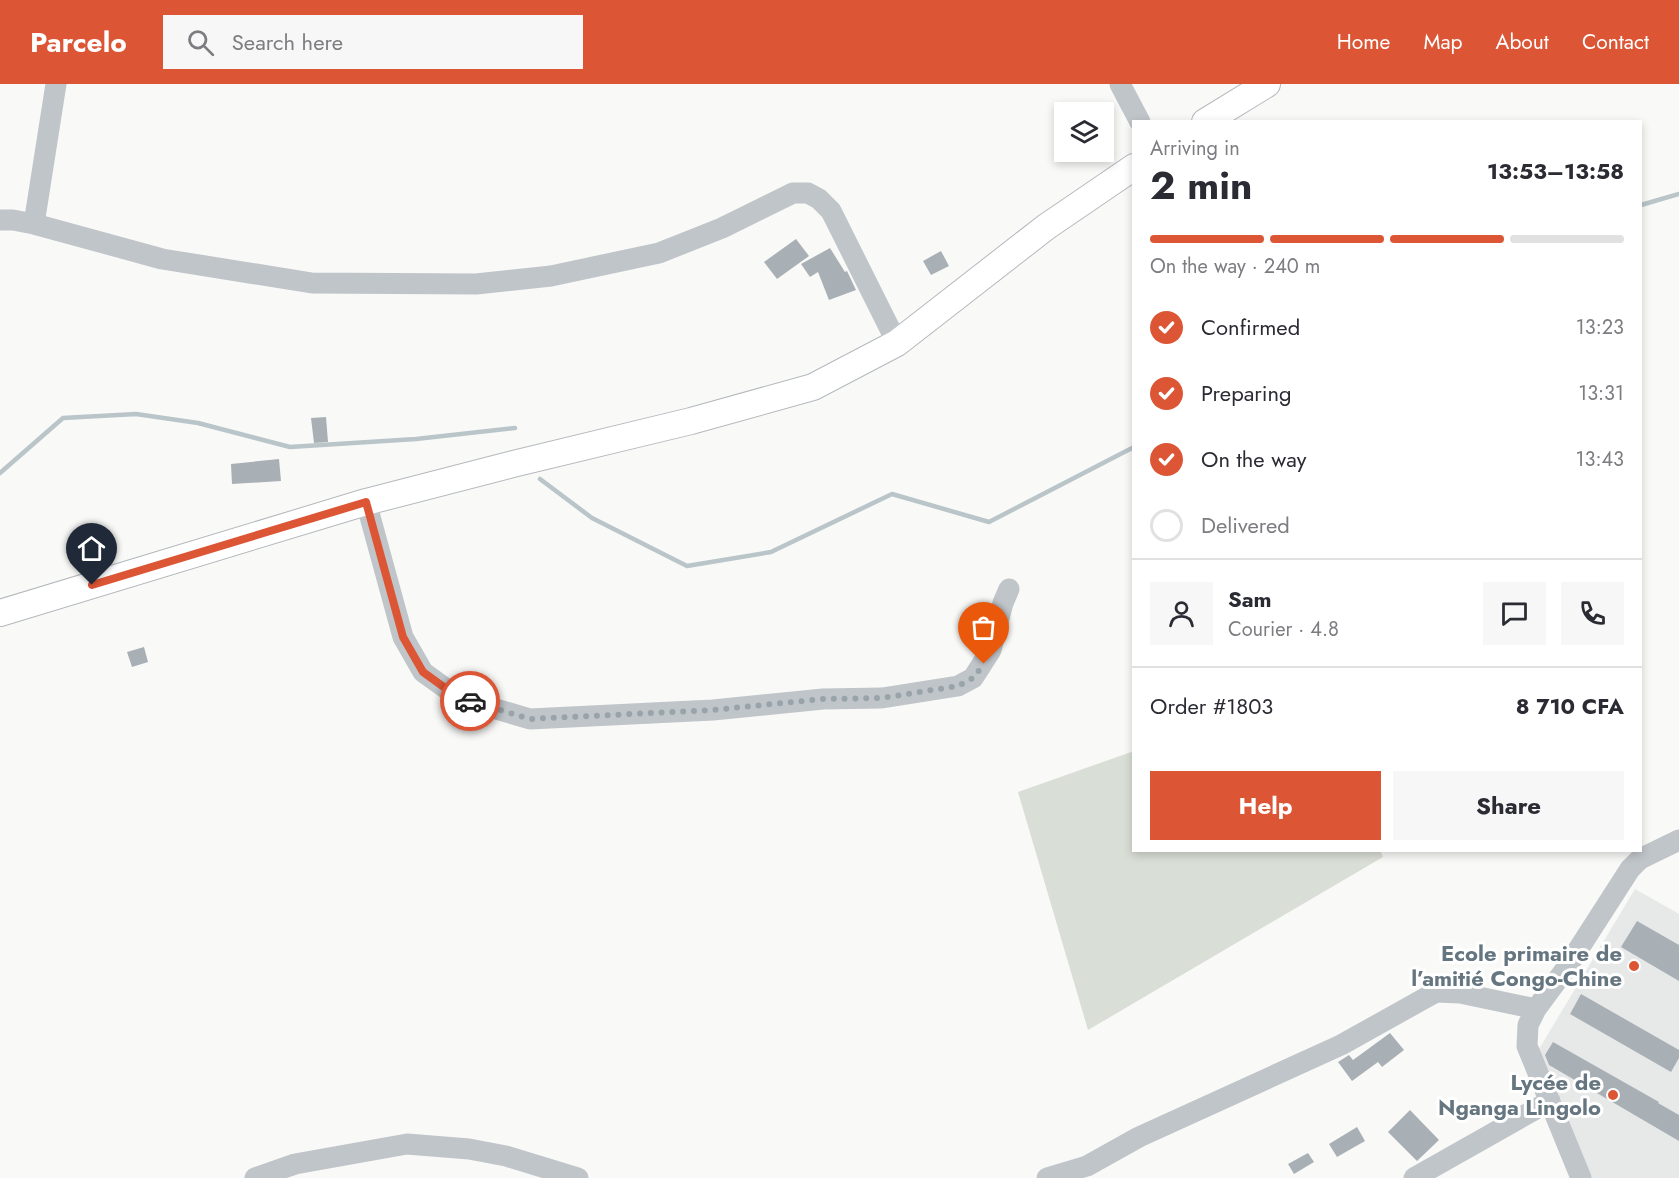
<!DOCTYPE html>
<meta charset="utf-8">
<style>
body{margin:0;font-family:Jost,sans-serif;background:#f7f7f7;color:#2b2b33;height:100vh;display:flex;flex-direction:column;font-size:22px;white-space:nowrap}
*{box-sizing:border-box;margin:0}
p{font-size:20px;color:#7c7c81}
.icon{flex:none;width:33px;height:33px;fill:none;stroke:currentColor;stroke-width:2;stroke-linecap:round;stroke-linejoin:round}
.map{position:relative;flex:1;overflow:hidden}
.side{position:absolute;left:1132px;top:36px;width:510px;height:732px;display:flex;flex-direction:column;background:#fff;border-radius:0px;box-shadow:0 3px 9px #0003}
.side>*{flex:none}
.tools{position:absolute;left:1054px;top:18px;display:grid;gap:12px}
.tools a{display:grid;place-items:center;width:60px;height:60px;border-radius:0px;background:#fff;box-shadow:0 3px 9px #0003;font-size:30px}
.pin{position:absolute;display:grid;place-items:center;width:51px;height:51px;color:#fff;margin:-62px -26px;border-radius:50% 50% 50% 0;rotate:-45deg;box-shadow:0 0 6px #0007}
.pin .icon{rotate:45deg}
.courier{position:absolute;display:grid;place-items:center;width:60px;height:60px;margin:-30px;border:4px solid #dc5635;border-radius:50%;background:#fff;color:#222;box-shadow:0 2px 8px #0007}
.overview em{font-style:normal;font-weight:700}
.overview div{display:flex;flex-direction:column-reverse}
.overview{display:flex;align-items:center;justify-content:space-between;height:102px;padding:0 18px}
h1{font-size:39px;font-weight:700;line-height:45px}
.bar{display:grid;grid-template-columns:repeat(4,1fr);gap:9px 6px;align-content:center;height:72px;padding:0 18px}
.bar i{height:8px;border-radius:4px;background:#e1e1e2}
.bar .on{background:#dc5635}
.bar p{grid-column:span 4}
.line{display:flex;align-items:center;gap:15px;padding:0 18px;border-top:2px solid #e1e1e2}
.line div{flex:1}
.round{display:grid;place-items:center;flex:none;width:63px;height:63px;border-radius:0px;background:#f7f7f7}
ol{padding:0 18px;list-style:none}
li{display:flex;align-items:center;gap:18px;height:66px}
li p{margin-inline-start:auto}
li .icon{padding:6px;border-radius:50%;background:#dc5635;color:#fff;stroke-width:4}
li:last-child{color:#7c7c81}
li i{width:33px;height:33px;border:3px solid #e1e1e2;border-radius:50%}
.cta{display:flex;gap:12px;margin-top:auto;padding:12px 18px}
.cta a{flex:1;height:69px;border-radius:0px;background:#dc5635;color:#fff;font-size:24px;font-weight:700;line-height:69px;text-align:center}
.cta a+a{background:#f7f7f7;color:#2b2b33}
header{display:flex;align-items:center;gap:36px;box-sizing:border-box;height:84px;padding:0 30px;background:#dc5635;color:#fff}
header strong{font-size:28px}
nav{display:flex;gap:33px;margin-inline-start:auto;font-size:21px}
.search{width:420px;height:54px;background:#f7f7f7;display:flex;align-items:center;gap:15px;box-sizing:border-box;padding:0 21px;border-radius:0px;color:#7c7c81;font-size:22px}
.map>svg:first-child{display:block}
.built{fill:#e7e8e8}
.green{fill:#d9ded6}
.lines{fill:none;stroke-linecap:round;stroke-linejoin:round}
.stream{stroke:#b9c5c9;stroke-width:4.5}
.building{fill:#a8b0b6}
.major-casing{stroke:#b4b9bd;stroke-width:28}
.minor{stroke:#c0c5c9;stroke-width:21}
.major{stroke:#fff;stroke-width:26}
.done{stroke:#99a4aa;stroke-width:6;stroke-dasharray:0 10.8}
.route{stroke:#dc5635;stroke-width:8}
.poi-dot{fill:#dc5635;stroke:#fff;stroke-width:2}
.labels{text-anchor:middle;stroke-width:6;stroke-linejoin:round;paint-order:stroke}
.poi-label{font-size:22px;font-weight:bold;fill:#667681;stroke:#fff;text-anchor:end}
</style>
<header>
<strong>Parcelo</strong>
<div class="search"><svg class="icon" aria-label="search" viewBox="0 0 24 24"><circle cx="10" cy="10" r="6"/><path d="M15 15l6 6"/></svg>Search here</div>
<nav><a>Home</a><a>Map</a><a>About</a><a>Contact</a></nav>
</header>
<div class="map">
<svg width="1679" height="1094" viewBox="0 0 1679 1094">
<rect width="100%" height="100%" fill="#f9f9f7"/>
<path class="built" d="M 1635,805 L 1679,830 L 1679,1094 L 1581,1094 L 1533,975 Z"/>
<path class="green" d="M 1134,667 L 1134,766 L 1380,766 L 1383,773 L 1088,946 L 1018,708 Z"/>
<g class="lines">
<path class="stream" d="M 1641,121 L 1679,110
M 0,389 L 63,334 L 136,330 L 198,339 L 290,363 L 416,355 L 515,344
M 540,395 L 592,434 L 687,482 L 771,468 L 892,410 L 989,438 L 1134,363"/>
</g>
<path class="building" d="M 796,155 L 809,172 L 777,195 L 764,178 Z
M 830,164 L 845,188 L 847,187 L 856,206 L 829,216 L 818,188 L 810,193 L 801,180 Z
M 941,167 L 949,182 L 931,191 L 923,177 Z
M 326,333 L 328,358 L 314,359 L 311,334 Z
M 279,375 L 281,397 L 232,400 L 231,380 Z
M 144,563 L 148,578 L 132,583 L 127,568 Z
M 1637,837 L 1679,861 L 1679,897 L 1621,863 Z
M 1581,910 L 1679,966 L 1679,974 L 1671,988 L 1570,930 Z
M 1390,949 L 1404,966 L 1382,983 L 1378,978 L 1352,997 L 1338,978 L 1349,971 L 1353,976 Z
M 1553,958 L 1659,1018 L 1658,1019 L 1679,1031 L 1679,1057 L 1549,981 L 1545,971 Z
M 1410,1026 L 1439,1056 L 1417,1077 L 1388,1048 Z
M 1357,1043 L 1365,1057 L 1337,1073 L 1329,1060 Z
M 1308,1069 L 1314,1078 L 1294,1090 L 1288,1080 Z"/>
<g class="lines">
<defs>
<path id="major" d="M 1205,38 L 1267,0
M 0,529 L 366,418 L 513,380 L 691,337 L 813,303 L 897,259 L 1046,143 L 1134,83"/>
</defs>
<use href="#major" class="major-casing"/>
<path class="minor" d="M 1120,0 L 1140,38
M 0,136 L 13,136 L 34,140 L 162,175 L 312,199 L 476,200 L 551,192 L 659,169 L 722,144 L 793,109 L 808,109 L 819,115 L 831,127 L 897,259
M 34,140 L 56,0
M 366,418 L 403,553 L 423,588 L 459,614 L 530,635 L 713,626 L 823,615 L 882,614 L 958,602 L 973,594 L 991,566 L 1003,519 L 1009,505
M 255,1094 L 295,1080 L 407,1060 L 469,1065 L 506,1072 L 578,1094
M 1047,1094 L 1087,1082 L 1139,1053 L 1341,961 L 1436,908 L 1460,909 L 1536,925
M 1414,1094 L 1550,1017
M 1581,1094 L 1527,962 L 1528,941 L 1536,925 L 1567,883 L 1630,785 L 1640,775 L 1679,756"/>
<use href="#major" class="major"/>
</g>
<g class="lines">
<path class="done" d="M 470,617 L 530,635 L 713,626 L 823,615 L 882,614 L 958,602 L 973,594 L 984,580"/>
<path class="route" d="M 92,501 L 366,418 L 403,553 L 423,588 L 459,614 L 470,617"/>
</g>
<g class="poi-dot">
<circle cx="1634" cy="882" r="6"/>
<circle cx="1613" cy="1011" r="6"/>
</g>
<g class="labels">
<g class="poi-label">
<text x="1622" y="877">Ecole primaire de<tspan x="1622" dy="25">l’amitié Congo-Chine</tspan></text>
<text x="1601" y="1006">Lycée de<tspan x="1601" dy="25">Nganga Lingolo</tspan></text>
</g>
</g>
</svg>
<div class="tools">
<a><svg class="icon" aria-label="layers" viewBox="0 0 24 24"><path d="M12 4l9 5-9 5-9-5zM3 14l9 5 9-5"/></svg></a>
</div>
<div class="pin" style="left:984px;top:580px;background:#ea580c"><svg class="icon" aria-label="bag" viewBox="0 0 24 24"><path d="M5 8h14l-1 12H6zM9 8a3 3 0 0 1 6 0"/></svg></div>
<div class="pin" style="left:92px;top:501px;background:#1f2937"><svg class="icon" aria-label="home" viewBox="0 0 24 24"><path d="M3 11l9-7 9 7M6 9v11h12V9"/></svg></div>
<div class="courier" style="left:470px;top:617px"><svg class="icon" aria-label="car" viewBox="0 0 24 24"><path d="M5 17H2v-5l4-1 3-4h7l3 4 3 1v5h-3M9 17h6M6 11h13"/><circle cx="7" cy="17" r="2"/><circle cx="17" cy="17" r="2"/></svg></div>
<section class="side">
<div class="overview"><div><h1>2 min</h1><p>Arriving in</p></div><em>13:53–13:58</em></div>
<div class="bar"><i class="on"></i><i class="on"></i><i class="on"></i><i></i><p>On the way · 240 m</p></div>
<ol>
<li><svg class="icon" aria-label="check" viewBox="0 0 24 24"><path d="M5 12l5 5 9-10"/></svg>Confirmed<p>13:23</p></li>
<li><svg class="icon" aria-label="check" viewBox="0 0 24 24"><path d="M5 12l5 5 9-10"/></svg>Preparing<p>13:31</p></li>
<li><svg class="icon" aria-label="check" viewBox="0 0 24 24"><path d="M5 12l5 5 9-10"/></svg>On the way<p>13:43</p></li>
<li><i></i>Delivered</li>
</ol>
<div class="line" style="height:108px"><a class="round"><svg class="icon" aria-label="person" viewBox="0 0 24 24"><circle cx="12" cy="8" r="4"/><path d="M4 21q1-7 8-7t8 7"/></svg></a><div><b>Sam</b><p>Courier · 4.8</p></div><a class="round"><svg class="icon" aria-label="chat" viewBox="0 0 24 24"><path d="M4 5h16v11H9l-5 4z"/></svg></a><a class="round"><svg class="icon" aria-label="phone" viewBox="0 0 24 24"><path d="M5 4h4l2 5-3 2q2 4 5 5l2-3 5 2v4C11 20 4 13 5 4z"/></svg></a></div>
<div class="line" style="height:78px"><div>Order #1803</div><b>8 710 CFA</b></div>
<div class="cta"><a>Help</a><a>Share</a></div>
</section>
</div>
